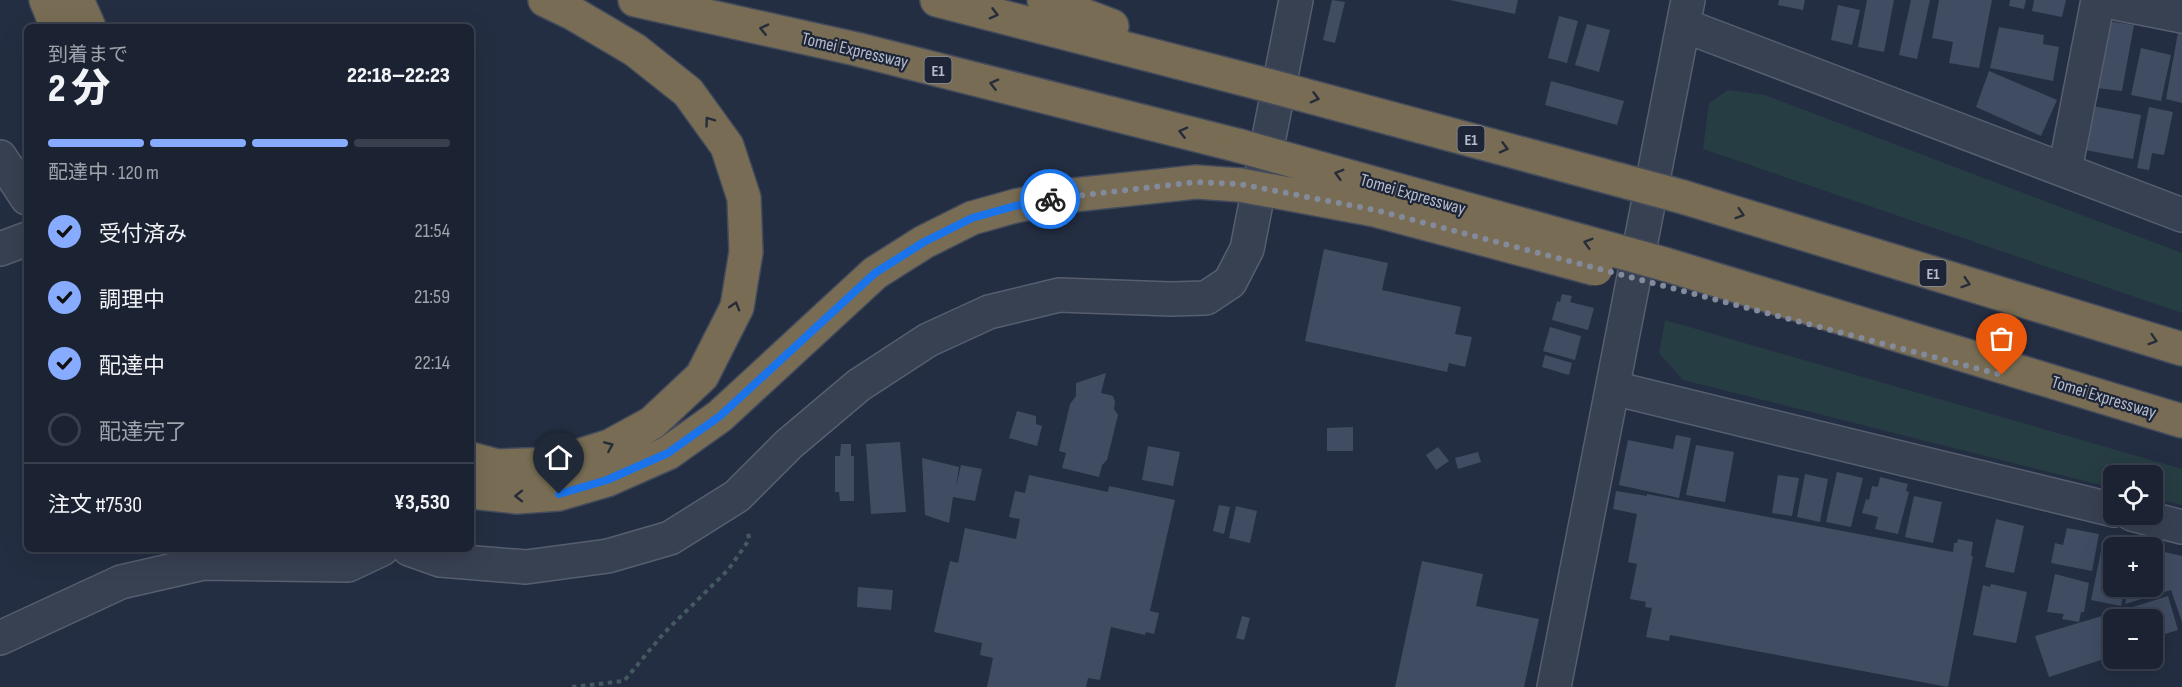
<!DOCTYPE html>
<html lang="ja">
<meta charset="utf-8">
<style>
body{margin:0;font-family:"Sofia Sans Condensed","Noto Sans JP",sans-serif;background:#282f3e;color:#f1f3f6;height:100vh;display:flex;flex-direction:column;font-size:22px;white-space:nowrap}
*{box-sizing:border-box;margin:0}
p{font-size:20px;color:#a0a4ac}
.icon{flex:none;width:33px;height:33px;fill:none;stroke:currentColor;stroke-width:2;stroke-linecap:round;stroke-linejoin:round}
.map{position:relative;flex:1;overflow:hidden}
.details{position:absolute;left:24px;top:24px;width:450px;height:528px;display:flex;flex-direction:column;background:#1b2232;border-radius:9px;box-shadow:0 6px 24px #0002,0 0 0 2px #393f4d}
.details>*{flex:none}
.tools{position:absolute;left:2103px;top:465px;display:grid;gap:12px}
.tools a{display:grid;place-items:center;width:60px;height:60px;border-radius:9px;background:#1b2232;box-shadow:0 6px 24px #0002,0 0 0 2px #393f4d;font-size:30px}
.pin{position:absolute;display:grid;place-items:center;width:51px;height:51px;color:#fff;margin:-62px -26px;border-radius:50% 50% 50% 0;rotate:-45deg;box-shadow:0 0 6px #0007}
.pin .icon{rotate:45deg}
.courier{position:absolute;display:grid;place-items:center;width:60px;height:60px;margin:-30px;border:4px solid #1a73e8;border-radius:50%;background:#fff;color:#222;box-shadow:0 2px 8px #0007}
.head em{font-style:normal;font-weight:800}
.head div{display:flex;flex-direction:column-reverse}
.head{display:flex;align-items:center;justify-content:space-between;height:102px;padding:0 24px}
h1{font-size:39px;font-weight:800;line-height:45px}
.bar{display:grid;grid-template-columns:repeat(4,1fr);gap:9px 6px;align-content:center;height:72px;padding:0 24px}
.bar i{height:8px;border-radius:4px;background:#393f4d}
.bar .current{background:#87abff}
.bar p{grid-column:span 4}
.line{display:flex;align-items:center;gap:15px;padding:0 24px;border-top:2px solid #393f4d}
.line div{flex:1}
ol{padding:0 24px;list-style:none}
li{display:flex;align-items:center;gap:18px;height:66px}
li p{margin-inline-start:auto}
li .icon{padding:6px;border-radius:50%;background:#87abff;color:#111;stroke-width:4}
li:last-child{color:#a0a4ac}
li i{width:33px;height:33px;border:3px solid #393f4d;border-radius:50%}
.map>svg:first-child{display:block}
.green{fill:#263d43}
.building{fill:#3f4c62}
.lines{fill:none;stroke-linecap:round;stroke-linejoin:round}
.minor-casing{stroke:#565e6f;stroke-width:36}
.highway-casing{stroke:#434b5c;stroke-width:36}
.path{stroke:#445a60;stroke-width:4;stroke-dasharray:4.5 4.5;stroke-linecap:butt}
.minor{stroke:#384152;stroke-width:33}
.highway{stroke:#786d54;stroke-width:33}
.highway-bridge-casing{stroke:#434b5c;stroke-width:36;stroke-linecap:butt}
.highway-bridge{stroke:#786d54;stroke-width:33}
.oneway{stroke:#262c3a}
.done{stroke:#828a9c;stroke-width:6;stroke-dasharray:0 10.8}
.route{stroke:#1a73e8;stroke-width:8}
.labels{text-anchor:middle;stroke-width:4.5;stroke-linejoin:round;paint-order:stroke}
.shield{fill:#1d2537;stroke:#878f9f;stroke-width:1.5}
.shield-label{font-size:16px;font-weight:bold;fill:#b5bccc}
.street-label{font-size:18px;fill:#b5bccc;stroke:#1d2537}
</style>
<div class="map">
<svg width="2182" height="687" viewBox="0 0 2182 687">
<rect width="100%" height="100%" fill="#242e42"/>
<path class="green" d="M 1728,90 L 1765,95 L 2182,253 L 2182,313 L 1703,149 L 1709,103 Z
M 1665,320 L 2182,469 L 2182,505 L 2153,498 L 2152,476 L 2114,476 L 2113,488 L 1683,380 L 1659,353 Z"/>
<path class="building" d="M 1332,0 L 1345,2 L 1335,43 L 1323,40 Z
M 1450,0 L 1518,0 L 1515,14 Z
M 1779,0 L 1805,0 L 1803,10 L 1778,5 Z
M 1867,0 L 1894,0 L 1884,52 L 1858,47 Z
M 1911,0 L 1930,0 L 1917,59 L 1899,55 Z
M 1939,0 L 1992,0 L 1979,68 L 1949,63 L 1953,42 L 1932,38 Z
M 2010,0 L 2026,0 L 2024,9 L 2009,6 Z
M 2034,0 L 2066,0 L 2062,17 L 2032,11 Z
M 1838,5 L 1860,10 L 1852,45 L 1831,40 Z
M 1559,16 L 1578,21 L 1567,63 L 1548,58 Z
M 2108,21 L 2134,25 L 2122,91 L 2096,88 Z
M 1587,24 L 1610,30 L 1599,72 L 1575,65 Z
M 1999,27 L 2044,35 L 2043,44 L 2059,47 L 2053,81 L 1990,68 Z
M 2179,27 L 2182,27 L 2182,103 L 2166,99 Z
M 2141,48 L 2171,55 L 2161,101 L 2131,95 Z
M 1989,71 L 2057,100 L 2041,136 L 1976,107 Z
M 1551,81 L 1624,101 L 1617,125 L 1545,105 Z
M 2093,106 L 2141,115 L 2133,159 L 2085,150 Z
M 2149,107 L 2173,112 L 2164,155 L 2152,153 L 2149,170 L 2137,168 Z
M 1324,249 L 1388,263 L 1382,290 L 1461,307 L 1455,334 L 1472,337 L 1465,367 L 1449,363 L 1447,372 L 1305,341 Z
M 1562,294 L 1572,296 L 1570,302 L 1594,308 L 1588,330 L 1552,320 L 1557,301 L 1560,302 Z
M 1550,327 L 1581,336 L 1575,360 L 1543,351 Z
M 1545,355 L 1572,363 L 1569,375 L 1542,367 Z
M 1106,373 L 1101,393 L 1113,396 L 1115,402 L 1114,409 L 1118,415 L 1107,460 L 1102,465 L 1099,477 L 1062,468 L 1066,453 L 1059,451 L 1070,404 L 1076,396 L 1076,383 Z
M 1017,411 L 1036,416 L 1036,424 L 1042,426 L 1037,446 L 1009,438 Z
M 1353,427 L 1353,451 L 1327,451 L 1327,428 Z
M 1676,435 L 1691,438 L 1679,498 L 1619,485 L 1628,440 L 1673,449 Z
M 900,442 L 906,512 L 871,514 L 866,444 Z
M 841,444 L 851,444 L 851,456 L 854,456 L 854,501 L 840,501 L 839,492 L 835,492 L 835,456 L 840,456 Z
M 1696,445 L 1734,452 L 1725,502 L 1686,495 Z
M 1148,446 L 1180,452 L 1173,486 L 1142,480 Z
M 1438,447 L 1449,461 L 1436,470 L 1426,455 Z
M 1478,452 L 1481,462 L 1458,469 L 1455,458 Z
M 922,458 L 959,467 L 956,487 L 961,465 L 982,469 L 975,501 L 953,497 L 949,523 L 925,515 Z
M 1837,472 L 1863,478 L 1851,527 L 1826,522 Z
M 1805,474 L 1828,479 L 1820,522 L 1797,517 Z
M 1029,475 L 1108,492 L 1109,486 L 1175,500 L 1150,611 L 1159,613 L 1154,634 L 1146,632 L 1145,635 L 1111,627 L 1100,680 L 1088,678 L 1086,687 L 987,687 L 993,658 L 980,655 L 982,643 L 934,632 L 950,561 L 958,563 L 965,528 L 1016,539 L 1020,519 L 1009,517 L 1015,491 L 1025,493 Z
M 1778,475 L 1799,478 L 1792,516 L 1772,513 Z
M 1880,477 L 1908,484 L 1906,491 L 1909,492 L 1898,534 L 1875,529 L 1878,517 L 1862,513 L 1866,499 L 1869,500 L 1872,486 L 1878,487 Z
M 1616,491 L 1647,496 L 1647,494 L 1953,552 L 1954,543 L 1957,543 L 1958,539 L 1973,542 L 1971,556 L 1973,556 L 1948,687 L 1670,635 L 1669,641 L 1646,637 L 1652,608 L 1645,607 L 1646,602 L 1630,599 L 1637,564 L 1628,562 L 1637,514 L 1613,509 Z
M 1914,496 L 1942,502 L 1933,543 L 1905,537 Z
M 1219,505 L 1230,507 L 1224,534 L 1213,531 Z
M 1236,506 L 1257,511 L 1250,543 L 1229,538 Z
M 1996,519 L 2024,526 L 2014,573 L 1985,567 Z
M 2067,528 L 2099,534 L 2092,571 L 2051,563 L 2055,543 L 2063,545 Z
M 2101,551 L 2114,554 L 2114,586 L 2125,586 L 2121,606 L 2091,600 Z
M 2152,551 L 2159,553 L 2160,551 L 2182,556 L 2182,622 L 2171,590 L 2125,604 L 2129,586 L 2152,586 Z
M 1422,561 L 1483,574 L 1476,606 L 1539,619 L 1524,687 L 1395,687 Z
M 2055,574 L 2089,583 L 2084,612 L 2081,612 L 2079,622 L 2062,619 L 2064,614 L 2047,612 Z
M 1991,584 L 2027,592 L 2016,643 L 1973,635 L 1983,585 L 1990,587 Z
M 858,587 L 893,590 L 891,610 L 857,607 Z
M 2168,596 L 2178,630 L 2152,638 L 2152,620 L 2122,620 L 2120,611 Z
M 1242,616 L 1250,618 L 1244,640 L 1236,638 Z
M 2102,616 L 2111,641 L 2108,642 L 2113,656 L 2049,677 L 2035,636 Z"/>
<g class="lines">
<defs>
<path id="minor" d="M 2101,0 L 2182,16
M 1683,25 L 2182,215
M 0,157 L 27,198
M 2065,170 L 2098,0
M 0,249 L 27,239
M 1613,388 L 2114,510
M 2132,514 L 2182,527
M 409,549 L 440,560 L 526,567 L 608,556 L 670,538 L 737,496 L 789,444 L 859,385 L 928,340 L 989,312 L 1059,295 L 1171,299 L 1206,298 L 1230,282 L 1247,249 L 1296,0
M 0,638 L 121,582 L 204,563 L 348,565 L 382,549
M 1554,687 L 1688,0"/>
<path id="highway" d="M 46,0 L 57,27
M 77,0 L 89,27
M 635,0 L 856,49 L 1240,146
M 937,0 L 1259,83
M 1044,0 L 1112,26
M 1683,197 L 2182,349
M 1664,264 L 2182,421
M 471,459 L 497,466 L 553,464 L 610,446 L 652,423 L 702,376 L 737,307 L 746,252 L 744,198 L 727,146 L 688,92 L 635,50 L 574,14 L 545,0
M 471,492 L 517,497 L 559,494 L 607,480 L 668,453 L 720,416 L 875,273 L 924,242 L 972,218 L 1015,206 L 1064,196 L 1196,182 L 1240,185"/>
</defs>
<use href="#minor" class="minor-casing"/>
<use href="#highway" class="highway-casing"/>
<path class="path" d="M 572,687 L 624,681 L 664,633 L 728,570 L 749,540 L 748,530"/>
<use href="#minor" class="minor"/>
<use href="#highway" class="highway"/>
<defs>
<path id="highway-bridge" d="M 1259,83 L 1683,197
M 1240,146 L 1664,264
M 1240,185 L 1375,210 L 1596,269"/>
</defs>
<use href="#highway-bridge" class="highway-bridge-casing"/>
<use href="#highway-bridge" class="highway-bridge"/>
</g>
<defs><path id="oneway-chevron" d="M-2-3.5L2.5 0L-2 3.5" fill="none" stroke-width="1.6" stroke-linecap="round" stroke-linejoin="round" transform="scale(1.5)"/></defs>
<g class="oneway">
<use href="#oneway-chevron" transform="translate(994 14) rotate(15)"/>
<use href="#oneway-chevron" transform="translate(764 29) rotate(-167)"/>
<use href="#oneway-chevron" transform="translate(994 84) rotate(-166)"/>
<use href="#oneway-chevron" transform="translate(1315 98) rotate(15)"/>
<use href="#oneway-chevron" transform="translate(709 121) rotate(-126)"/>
<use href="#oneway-chevron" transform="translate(1183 132) rotate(-166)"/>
<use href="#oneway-chevron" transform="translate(1504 148) rotate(15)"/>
<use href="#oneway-chevron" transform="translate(1339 174) rotate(-164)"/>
<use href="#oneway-chevron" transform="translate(1740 214) rotate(17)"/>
<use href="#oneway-chevron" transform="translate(1588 243) rotate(-164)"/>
<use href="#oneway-chevron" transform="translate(1966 283) rotate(17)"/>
<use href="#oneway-chevron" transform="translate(735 306) rotate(-73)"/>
<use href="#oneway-chevron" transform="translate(2153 340) rotate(17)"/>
<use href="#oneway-chevron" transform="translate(609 446) rotate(-23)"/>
<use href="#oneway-chevron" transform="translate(519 496) rotate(-180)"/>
</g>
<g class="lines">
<path class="done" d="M 1050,199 L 1196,182 L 1240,184 L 1375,210 L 2002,375"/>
<path class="route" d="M 559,494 L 607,480 L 668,453 L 720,416 L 875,273 L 924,242 L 972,218 L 1015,206 L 1050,199"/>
</g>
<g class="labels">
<g class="shield">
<rect x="924.5" y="57" width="27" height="26" rx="4.5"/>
<rect x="1457.5" y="126" width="27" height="26" rx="4.5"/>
<rect x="1919.5" y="260" width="27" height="26" rx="4.5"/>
</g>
<g class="shield-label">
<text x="938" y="76">E1</text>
<text x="1471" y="145">E1</text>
<text x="1933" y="279">E1</text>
</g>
<g class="street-label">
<text transform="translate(855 50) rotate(13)" y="6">Tomei Expressway</text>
<text transform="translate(1413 194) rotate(16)" y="6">Tomei Expressway</text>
<text transform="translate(2104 397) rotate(17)" y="6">Tomei Expressway</text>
</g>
</g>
</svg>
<div class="tools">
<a><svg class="icon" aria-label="locate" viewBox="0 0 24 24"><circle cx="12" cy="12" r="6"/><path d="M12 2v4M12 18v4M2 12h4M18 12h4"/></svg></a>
<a>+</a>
<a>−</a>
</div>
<div class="pin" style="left:2002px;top:375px;background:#ea580c"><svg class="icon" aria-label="bag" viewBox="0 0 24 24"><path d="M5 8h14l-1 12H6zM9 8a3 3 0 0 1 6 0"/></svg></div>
<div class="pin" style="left:559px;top:494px;background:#1f2937"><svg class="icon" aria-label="home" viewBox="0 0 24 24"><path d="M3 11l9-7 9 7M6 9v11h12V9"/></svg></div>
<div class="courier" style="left:1050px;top:199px"><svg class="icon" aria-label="bike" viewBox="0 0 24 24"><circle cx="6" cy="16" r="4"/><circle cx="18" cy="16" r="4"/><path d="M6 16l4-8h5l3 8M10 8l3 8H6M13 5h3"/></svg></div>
<section class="details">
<div class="head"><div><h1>2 分</h1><p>到着まで</p></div><em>22:18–22:23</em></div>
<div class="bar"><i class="current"></i><i class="current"></i><i class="current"></i><i></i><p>配達中 · 120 m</p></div>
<ol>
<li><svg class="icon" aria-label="check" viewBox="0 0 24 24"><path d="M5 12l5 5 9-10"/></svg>受付済み<p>21:54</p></li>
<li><svg class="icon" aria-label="check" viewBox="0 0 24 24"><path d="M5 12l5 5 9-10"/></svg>調理中<p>21:59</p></li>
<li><svg class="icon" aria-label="check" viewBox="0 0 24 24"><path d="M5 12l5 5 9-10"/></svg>配達中<p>22:14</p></li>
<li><i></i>配達完了</li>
</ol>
<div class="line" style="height:78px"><div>注文 #7530</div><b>¥3,530</b></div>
</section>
</div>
